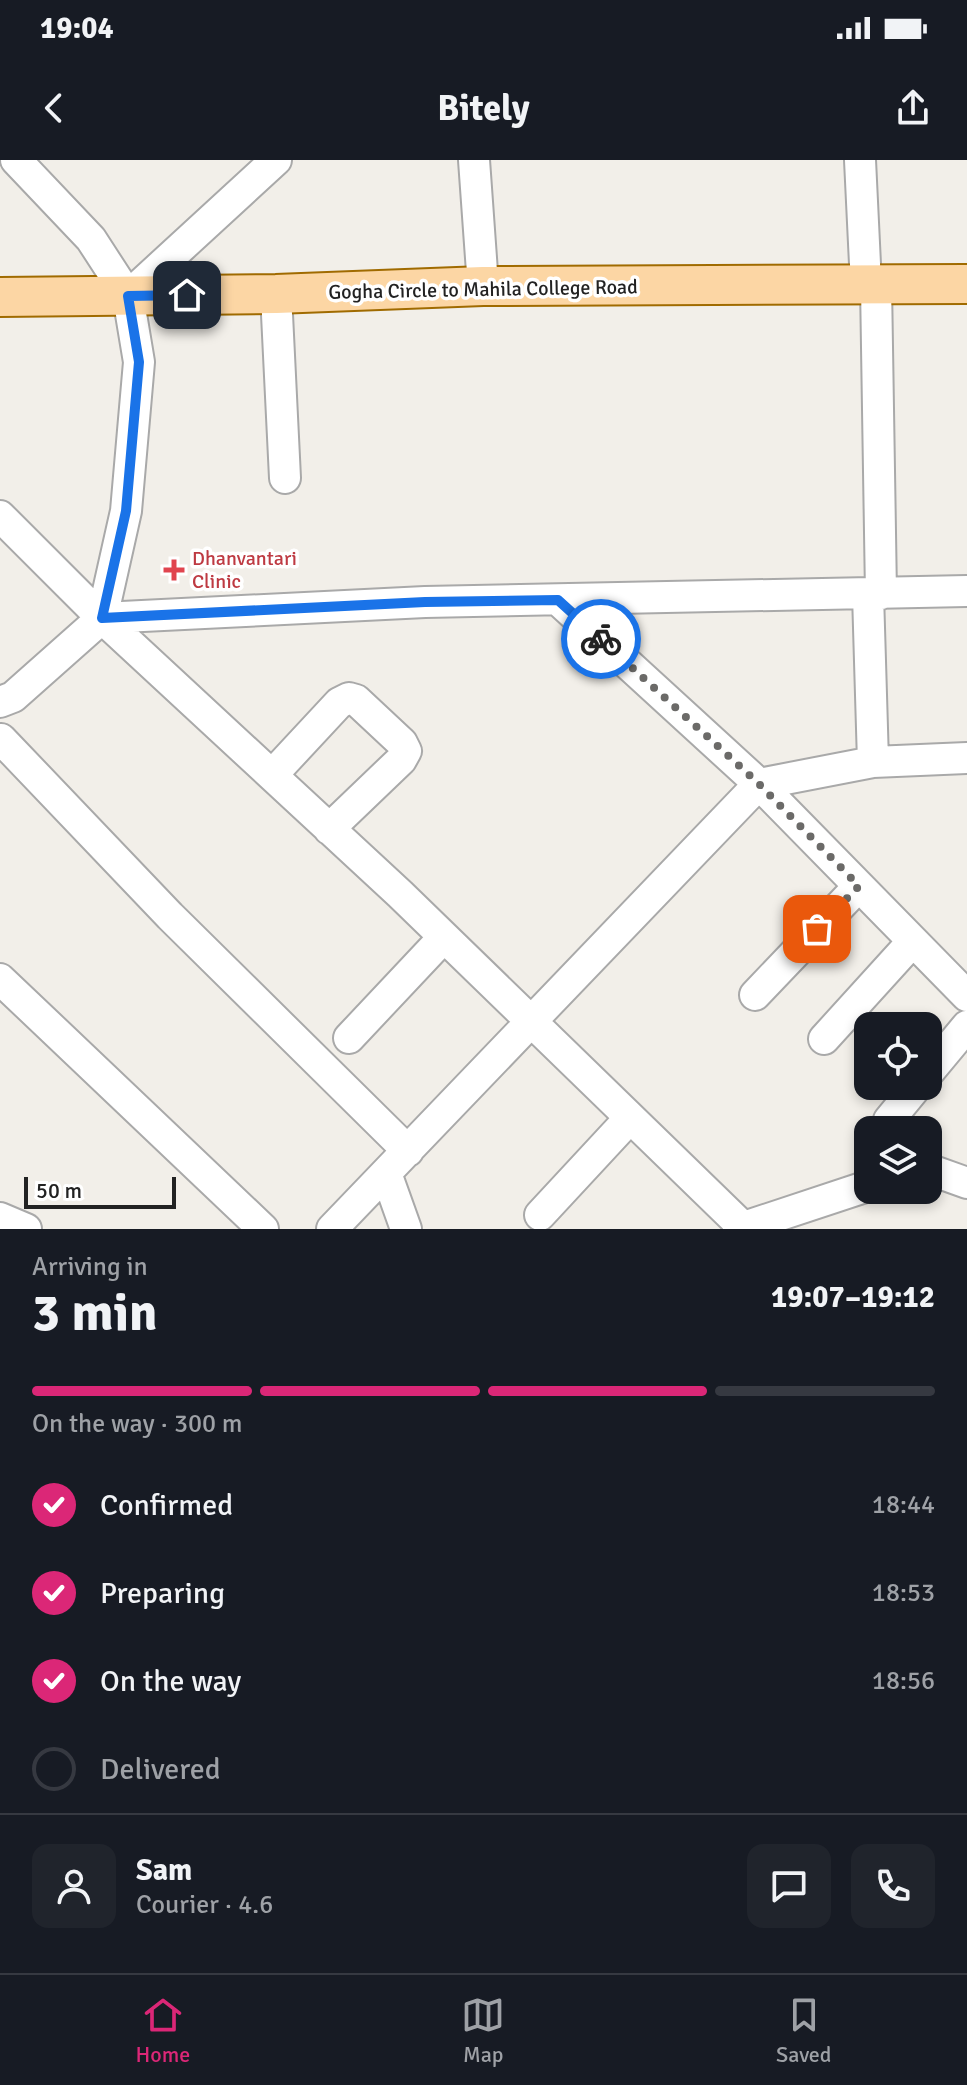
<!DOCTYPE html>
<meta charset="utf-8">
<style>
body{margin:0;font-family:Signika,sans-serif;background:#20242c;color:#f1f3f6;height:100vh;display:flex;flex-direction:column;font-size:30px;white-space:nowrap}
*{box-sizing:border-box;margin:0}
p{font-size:26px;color:#9ea1a6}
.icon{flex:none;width:44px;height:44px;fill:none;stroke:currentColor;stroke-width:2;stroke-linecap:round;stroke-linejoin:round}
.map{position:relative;height:1069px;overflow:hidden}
.side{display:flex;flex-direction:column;background:#171b24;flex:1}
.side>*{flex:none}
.fabs{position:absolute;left:854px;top:852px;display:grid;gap:16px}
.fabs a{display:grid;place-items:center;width:88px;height:88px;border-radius:16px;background:#171b24;box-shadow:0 4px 12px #0003;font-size:40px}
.scale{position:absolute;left:24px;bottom:20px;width:152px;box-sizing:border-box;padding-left:8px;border:4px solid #222;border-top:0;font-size:22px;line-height:28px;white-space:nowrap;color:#222;-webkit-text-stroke:6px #fff;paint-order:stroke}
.pin{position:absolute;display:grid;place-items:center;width:68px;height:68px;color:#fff;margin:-34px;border-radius:16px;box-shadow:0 4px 12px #0006}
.courier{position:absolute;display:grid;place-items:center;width:80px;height:80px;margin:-40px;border:6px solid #1a73e8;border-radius:50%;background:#fff;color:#222;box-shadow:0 2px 10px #0007}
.headline em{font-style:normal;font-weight:800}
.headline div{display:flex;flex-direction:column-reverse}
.headline{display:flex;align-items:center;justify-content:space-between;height:136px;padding:0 32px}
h1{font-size:52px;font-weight:800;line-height:60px}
.bar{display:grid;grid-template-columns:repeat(4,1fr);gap:12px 8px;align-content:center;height:96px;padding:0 32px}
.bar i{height:10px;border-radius:6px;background:#363941}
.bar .on{background:#db2777}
.bar p{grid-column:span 4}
.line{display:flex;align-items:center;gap:20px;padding:0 32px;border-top:2px solid #363941}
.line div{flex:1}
.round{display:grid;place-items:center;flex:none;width:84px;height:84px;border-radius:16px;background:#20242c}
ol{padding:0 32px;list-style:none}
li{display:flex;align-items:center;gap:24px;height:88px}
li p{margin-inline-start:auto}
li .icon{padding:8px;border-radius:50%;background:#db2777;color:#fff;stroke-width:4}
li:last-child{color:#9ea1a6}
li i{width:44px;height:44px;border:4px solid #363941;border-radius:50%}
.status{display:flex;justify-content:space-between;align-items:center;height:56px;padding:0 40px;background:#171b24;direction:ltr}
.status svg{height:22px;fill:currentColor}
header{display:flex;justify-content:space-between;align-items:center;height:104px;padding:0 32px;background:#171b24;font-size:36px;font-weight:800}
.tab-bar{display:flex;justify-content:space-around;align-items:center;height:112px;border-top:2px solid #363941;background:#171b24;font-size:22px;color:#9ea1a6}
.tab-bar a{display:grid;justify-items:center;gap:4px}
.tab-bar .on{color:#db2777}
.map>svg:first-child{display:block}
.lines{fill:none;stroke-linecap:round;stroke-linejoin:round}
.minor-casing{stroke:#a9a9a9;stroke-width:34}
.major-casing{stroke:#a06b00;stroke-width:42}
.minor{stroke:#fff;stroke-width:30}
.major{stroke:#fcd6a4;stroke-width:38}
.done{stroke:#6b6a68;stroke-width:8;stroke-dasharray:0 14.4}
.route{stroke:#1a73e8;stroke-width:10}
.health-dot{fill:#e0444e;stroke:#fff;stroke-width:3}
.labels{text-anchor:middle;stroke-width:7;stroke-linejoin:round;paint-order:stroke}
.street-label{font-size:20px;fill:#222;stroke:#fff}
.health-label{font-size:20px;fill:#be3a42;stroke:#fff;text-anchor:start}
</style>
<div class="status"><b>19:04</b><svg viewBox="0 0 49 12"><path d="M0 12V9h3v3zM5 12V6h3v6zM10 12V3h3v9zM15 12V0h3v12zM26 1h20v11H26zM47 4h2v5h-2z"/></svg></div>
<header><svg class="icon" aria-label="back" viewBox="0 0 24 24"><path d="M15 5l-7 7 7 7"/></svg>Bitely<svg class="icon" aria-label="share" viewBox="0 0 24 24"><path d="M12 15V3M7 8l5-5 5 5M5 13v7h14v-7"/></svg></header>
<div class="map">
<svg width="967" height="1069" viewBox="0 0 967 1069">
<rect width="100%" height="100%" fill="#f2efe9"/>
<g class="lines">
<defs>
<path id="minor" d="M 474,0 L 483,126
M 860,0 L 866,125
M 876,125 L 881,434
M 276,134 L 285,318
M 128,136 L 276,0
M 0,356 L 102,458 L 400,734 L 745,1069
M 558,440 L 759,624 L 873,602 L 868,434
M 102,458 L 425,442 L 967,431
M 0,542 L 13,537 L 102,458 L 126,351 L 139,202 L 128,136 L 91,79 L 16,0
M 1,579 L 170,756 L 408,991
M 873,602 L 967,598
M 272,615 L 339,543 L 349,538 L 356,540 L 402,583 L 406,591 L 401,600 L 329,669
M 0,819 L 263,1069
M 755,835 L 859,726
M 349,878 L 444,777
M 824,879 L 913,781
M 928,913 L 967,866
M 889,960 L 917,926
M 928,1009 L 967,1023
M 386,1013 L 406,1069
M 540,1055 L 630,958
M 0,1058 L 26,1069
M 332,1069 L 759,624 L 967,836
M 738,1069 L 868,1026"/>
<path id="major" d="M 0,137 L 276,134 L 483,126 L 967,124"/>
</defs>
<use href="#minor" class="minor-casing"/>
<use href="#major" class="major-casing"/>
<use href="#minor" class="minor"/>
<use href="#major" class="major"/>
</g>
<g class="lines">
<path class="done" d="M 601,479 L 759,624 L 859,726 L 817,769"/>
<path class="route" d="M 187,135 L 128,136 L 139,202 L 126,351 L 102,458 L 425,442 L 558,440 L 601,479"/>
</g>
<path class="health-dot" d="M170 398h8v8h8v8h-8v8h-8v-8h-8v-8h8z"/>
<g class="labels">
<g class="street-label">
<text transform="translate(483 129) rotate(-1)" y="7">Gogha Circle to Mahila College Road</text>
</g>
<g class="health-label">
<text x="192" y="405">Dhanvantari<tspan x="192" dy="23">Clinic</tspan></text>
</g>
</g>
</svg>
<div class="fabs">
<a><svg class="icon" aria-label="locate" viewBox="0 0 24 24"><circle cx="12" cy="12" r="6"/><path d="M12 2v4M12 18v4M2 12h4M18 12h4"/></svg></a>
<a><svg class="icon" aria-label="layers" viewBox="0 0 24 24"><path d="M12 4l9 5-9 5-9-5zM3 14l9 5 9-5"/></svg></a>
</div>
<div class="scale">50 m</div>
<div class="pin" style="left:817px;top:769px;background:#ea580c"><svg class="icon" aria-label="bag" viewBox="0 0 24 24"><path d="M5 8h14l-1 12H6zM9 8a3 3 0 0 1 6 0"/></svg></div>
<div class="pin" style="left:187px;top:135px;background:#1f2937"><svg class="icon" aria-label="home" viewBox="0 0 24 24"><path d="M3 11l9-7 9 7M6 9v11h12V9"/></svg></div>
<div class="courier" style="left:601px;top:479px"><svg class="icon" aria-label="bike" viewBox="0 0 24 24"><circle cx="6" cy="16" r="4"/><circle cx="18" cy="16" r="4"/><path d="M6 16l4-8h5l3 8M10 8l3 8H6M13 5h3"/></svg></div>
</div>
<section class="side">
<div class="headline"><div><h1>3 min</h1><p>Arriving in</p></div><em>19:07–19:12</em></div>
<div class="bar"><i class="on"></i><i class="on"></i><i class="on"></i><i></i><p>On the way · 300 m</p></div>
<ol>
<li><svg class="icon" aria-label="check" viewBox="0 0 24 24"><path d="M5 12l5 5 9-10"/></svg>Confirmed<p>18:44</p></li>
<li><svg class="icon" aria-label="check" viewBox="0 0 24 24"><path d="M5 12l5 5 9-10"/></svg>Preparing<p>18:53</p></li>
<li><svg class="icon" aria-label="check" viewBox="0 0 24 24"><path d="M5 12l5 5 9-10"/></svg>On the way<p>18:56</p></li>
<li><i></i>Delivered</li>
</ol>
<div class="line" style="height:144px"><a class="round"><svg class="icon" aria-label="person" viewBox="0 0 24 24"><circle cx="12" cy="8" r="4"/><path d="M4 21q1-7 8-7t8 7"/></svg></a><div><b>Sam</b><p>Courier · 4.6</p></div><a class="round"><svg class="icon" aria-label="chat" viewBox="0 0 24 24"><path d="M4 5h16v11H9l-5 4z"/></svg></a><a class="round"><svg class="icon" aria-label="phone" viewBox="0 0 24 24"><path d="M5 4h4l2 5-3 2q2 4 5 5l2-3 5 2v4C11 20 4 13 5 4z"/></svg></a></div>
</section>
<nav class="tab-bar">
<a class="on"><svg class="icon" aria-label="home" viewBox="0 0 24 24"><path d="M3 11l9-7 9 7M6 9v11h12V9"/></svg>Home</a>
<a><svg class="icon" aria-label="map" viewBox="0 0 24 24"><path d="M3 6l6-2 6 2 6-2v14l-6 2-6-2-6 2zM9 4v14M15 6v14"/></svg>Map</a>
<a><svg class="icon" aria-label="saved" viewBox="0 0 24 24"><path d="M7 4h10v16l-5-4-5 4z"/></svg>Saved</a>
</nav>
